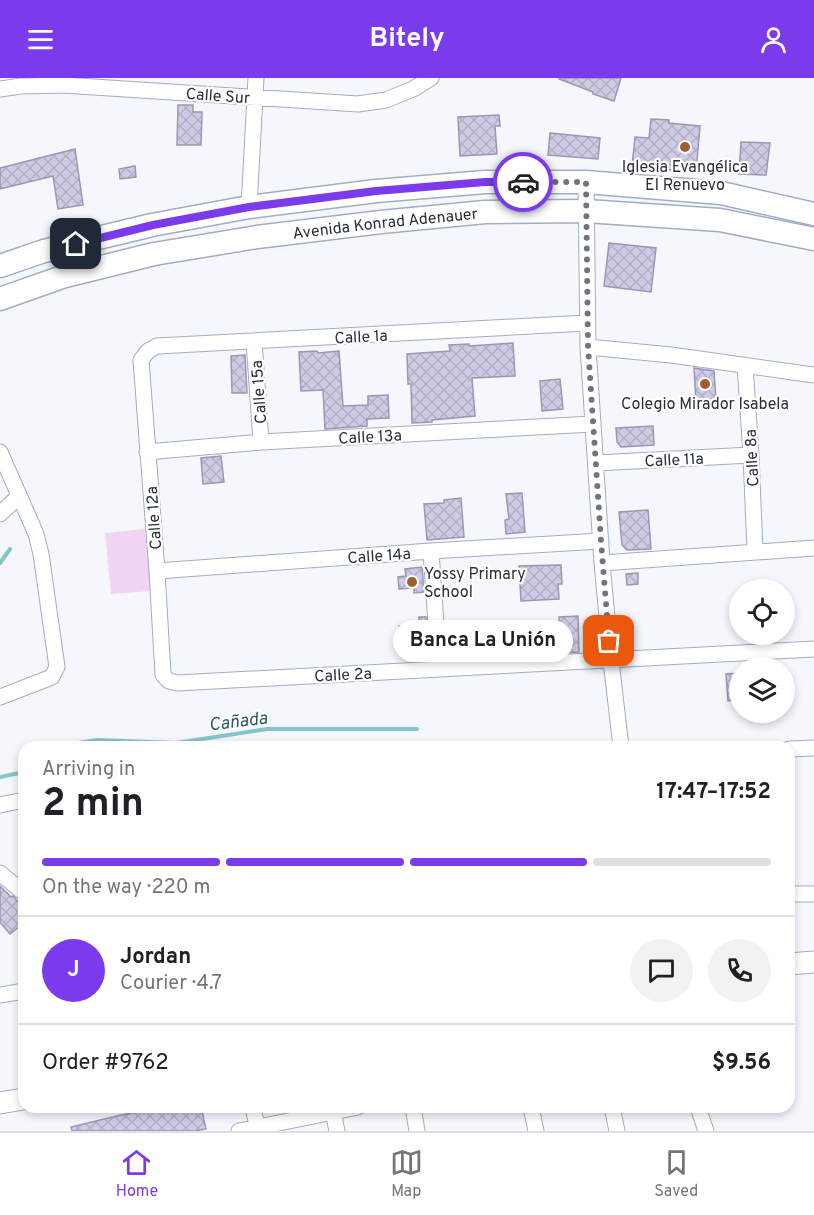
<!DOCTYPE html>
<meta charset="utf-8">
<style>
body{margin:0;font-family:Overpass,sans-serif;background:#f2f2f2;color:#202124;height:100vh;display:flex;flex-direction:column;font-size:22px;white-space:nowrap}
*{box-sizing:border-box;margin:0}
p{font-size:20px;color:#757577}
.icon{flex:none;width:33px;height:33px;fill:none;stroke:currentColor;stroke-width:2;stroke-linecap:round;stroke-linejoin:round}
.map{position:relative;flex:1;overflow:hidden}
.details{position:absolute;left:18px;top:663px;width:777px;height:372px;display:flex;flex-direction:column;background:#fff;border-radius:18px;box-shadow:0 3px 9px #0003}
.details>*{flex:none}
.fabs{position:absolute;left:729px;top:501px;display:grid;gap:12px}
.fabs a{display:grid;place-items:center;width:66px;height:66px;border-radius:50%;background:#fff;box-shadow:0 3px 9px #0003;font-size:30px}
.pin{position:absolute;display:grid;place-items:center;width:51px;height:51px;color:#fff;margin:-26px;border-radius:12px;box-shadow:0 3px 9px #0006}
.courier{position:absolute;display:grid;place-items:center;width:60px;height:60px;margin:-30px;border:4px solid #7c3aed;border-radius:50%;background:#fff;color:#222;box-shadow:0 2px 8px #0007}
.bubble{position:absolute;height:42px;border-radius:21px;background:#fff;box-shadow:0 3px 9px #0003;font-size:20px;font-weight:700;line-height:42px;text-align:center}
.summary em{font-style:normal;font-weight:700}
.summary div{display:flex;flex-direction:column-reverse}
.summary{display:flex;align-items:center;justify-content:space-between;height:102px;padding:0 24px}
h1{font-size:39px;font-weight:700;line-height:45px}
.bar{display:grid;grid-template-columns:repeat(4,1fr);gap:9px 6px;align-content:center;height:72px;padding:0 24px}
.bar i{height:8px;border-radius:4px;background:#e0e0e0}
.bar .current{background:#7c3aed}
.bar p{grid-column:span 4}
.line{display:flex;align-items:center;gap:15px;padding:0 24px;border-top:2px solid #e0e0e0}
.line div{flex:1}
.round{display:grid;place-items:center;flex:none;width:63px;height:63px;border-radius:32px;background:#f2f2f2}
header{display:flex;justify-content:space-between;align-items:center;height:78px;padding:0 24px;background:#7c3aed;color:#fff;font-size:27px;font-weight:700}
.tabs{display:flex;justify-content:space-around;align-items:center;height:84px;border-top:2px solid #e0e0e0;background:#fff;font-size:16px;color:#757577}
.tabs a{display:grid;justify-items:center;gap:3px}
.tabs .current{color:#7c3aed}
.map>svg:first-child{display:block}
.pitch{fill:#f2d4f4}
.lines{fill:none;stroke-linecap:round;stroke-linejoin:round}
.stream{stroke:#85c4cb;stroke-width:4}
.building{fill:url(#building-cross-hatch);stroke:#9c97b0;stroke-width:1.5}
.street-casing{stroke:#a1adc4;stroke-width:17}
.secondary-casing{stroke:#a1adc4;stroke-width:23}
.primary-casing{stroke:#a1adc4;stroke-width:25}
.street{stroke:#fff;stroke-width:15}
.secondary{stroke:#fff;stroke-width:21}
.primary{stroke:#fff;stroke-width:22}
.done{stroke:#71747c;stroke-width:6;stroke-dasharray:0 10.8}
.route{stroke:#7c3aed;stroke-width:8}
.poi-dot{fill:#a05d2d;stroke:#fff;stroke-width:2}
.labels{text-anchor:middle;stroke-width:4.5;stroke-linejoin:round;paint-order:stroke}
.street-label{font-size:16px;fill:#2a2e37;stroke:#fff}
.poi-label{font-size:16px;fill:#2a2e37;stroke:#fff}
.water-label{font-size:18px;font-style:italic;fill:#255a60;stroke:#fff}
</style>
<header><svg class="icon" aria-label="menu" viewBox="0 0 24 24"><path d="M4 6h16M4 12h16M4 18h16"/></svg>Bitely<svg class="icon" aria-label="person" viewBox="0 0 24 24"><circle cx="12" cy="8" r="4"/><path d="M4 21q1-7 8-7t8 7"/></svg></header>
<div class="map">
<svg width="814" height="1053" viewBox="0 0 814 1053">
<defs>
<pattern id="building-cross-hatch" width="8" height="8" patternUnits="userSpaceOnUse" patternTransform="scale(1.5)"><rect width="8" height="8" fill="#d0cbe5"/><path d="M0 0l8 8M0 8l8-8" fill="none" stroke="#b3afc5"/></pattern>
</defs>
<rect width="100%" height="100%" fill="#f5f7fc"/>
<path class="pitch" d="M 145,451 L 151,513 L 111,516 L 105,455 Z"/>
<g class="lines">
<path class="stream" d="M 0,485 L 10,471
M 64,669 L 66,667 L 97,662 L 176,665 L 267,651 L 417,651
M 0,699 L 24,694"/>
</g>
<path class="building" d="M 559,0 L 621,0 L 614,23 L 593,16 L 593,14 L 559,1 Z
M 178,27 L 193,27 L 193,34 L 202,34 L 201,67 L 177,67 Z
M 499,37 L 500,48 L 495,48 L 497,76 L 460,78 L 458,39 Z
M 651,41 L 669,42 L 669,45 L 700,48 L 696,94 L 632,88 L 635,59 L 649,60 Z
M 550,55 L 600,60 L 598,81 L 548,77 Z
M 741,64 L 770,65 L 766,97 L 739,96 Z
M 75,71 L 83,127 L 58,131 L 53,98 L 0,111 L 0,90 Z
M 135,88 L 136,99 L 120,101 L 119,91 Z
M 609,165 L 656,170 L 651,214 L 604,208 Z
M 513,265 L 515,298 L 472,300 L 475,338 L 432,342 L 432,344 L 412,345 L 411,306 L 408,306 L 407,276 L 450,273 L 449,267 L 469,266 L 469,268 Z
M 317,273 L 318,275 L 339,273 L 343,328 L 368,327 L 368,318 L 388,317 L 389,340 L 367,341 L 367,348 L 325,351 L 323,312 L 301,313 L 299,274 Z
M 245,277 L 247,315 L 232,315 L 231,278 Z
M 694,290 L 714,293 L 716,323 L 696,324 Z
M 560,301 L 563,331 L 542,333 L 540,303 Z
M 653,348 L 654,367 L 621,369 L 617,364 L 616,350 Z
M 221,378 L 224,404 L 203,406 L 201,380 Z
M 522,415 L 525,454 L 506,456 L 505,442 L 509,441 L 506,416 Z
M 461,420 L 464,459 L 427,462 L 424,426 L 444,425 L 444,422 Z
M 648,432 L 651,471 L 627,472 L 622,467 L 619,434 Z
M 561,487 L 562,506 L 558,506 L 559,521 L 521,523 L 519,488 Z
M 422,489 L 424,514 L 414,515 L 414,510 L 399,511 L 398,499 L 406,498 L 405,491 Z
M 638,495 L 638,506 L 627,507 L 626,496 Z
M 578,538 L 579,574 L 560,575 L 559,539 Z
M 419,539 L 426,539 L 428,579 L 405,580 L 404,562 L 399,563 L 399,548 L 419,547 Z
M 740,595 L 740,622 L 728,623 L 726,596 Z
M 0,808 L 11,819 L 13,818 L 24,831 L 24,845 L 10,856 L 0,844 Z
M 168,1029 L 201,1029 L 206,1051 L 195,1053 L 72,1053 L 71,1049 L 121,1037 Z"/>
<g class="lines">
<defs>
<path id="street" d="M 0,11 L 21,8 L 63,7 L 358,26 L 386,22 L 413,11 L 431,0
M 586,104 L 588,269 L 602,485 L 611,583 L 621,669
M 249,129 L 256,0
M 587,245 L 157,268 L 148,273 L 141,282 L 157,493 L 163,597 L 169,603 L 177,605 L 814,571
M 254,263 L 261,364
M 588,269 L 671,277 L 814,297
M 745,287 L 751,377 L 755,473
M 0,374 L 36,456 L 41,476 L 57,589 L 52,599 L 0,619
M 147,374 L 261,364 L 593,346
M 596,385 L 751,377
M 0,436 L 19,418
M 431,473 L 439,591
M 602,485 L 814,470
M 157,493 L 431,473 L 601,463
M 789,671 L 814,670
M 0,727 L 24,722
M 0,795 L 24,815
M 789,816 L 814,816
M 0,917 L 24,913
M 253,1029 L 258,1053
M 413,1029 L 417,1053
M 531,1029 L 536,1053
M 612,1029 L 617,1053
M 698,1029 L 706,1053
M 333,1034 L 337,1053
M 239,1053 L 358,1029"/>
<path id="secondary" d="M 789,886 L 814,884
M 0,1025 L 24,1021"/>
<g id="primary">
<path d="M 0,188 L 44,173 L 152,147 L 249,129 L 376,113 L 485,104 L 586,104 L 721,115 L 814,136"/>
<path id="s1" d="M 0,221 L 65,198 L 154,176 L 257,159 L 381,144 L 485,134 L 586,133 L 720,142 L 814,161"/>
</g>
</defs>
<use href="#street" class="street-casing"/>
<use href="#secondary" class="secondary-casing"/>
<use href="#primary" class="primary-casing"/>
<use href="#street" class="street"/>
<use href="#secondary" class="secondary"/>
<use href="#primary" class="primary"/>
</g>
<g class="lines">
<path class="done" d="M 523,104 L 586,104 L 588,268 L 601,463 L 609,563"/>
<path class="route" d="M 76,166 L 153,147 L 249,129 L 376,113 L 485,104 L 523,104"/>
</g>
<g class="poi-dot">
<circle cx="685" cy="69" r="6"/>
<circle cx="705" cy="306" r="6"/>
<circle cx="412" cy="504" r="6"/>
</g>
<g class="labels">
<g class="street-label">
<text transform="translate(218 17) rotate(4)" y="6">Calle Sur</text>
<text dy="6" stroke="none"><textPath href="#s1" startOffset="394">Avenida Konrad Adenauer</textPath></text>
<text transform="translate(361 258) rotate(-3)" y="6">Calle 1a</text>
<text transform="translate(258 314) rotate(-94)" y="6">Calle 15a</text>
<text transform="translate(370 358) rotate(-3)" y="6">Calle 13a</text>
<text transform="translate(751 380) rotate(-93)" y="6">Calle 8a</text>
<text transform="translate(674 381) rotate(-3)" y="6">Calle 11a</text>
<text transform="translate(153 440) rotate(-94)" y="6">Calle 12a</text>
<text transform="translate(379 477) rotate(-4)" y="6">Calle 14a</text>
<text transform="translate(343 596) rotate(-3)" y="6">Calle 2a</text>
</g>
<g class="poi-label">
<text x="685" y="94">Iglesia Evangélica<tspan x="685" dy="18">El Renuevo</tspan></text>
<text x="705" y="331">Colegio Mirador Isabela</text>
<text x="424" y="501" text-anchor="start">Yossy Primary<tspan x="424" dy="18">School</tspan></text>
</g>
<g class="water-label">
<text transform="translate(238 643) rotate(-7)" y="6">Cañada</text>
</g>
</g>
</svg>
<div class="fabs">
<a><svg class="icon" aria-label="locate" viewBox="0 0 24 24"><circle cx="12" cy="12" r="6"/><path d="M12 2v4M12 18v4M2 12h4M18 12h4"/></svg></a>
<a><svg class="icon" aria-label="layers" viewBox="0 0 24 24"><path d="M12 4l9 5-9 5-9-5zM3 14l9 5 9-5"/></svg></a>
</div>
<div class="pin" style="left:609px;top:563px;background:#ea580c"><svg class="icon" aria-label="bag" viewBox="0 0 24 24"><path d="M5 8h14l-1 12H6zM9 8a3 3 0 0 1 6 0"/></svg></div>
<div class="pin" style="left:76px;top:166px;background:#1f2937"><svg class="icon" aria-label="home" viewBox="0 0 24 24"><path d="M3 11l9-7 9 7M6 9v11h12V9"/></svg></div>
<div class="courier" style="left:523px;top:104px"><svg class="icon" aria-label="car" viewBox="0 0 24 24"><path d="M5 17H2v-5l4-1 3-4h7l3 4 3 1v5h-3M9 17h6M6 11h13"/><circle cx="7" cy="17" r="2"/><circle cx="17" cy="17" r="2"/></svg></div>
<div class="bubble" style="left:393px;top:542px;width:180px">Banca La Unión</div>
<section class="details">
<div class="summary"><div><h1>2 min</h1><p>Arriving in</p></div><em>17:47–17:52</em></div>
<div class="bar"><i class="current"></i><i class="current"></i><i class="current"></i><i></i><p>On the way · 220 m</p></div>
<div class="line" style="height:108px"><b class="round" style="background:#7c3aed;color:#fff">J</b><div><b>Jordan</b><p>Courier · 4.7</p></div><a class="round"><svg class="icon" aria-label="chat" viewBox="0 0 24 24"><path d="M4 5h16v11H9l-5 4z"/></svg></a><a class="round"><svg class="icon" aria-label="phone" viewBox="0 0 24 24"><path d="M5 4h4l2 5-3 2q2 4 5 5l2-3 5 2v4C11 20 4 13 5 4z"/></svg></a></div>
<div class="line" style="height:78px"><div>Order #9762</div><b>$9.56</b></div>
</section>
</div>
<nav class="tabs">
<a class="current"><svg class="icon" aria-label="home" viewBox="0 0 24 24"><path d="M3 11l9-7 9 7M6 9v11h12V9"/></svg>Home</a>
<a><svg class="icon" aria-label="map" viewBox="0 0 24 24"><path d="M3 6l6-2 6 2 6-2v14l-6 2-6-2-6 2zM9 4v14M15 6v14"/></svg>Map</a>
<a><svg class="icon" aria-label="saved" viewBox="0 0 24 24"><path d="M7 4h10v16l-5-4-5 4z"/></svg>Saved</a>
</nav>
